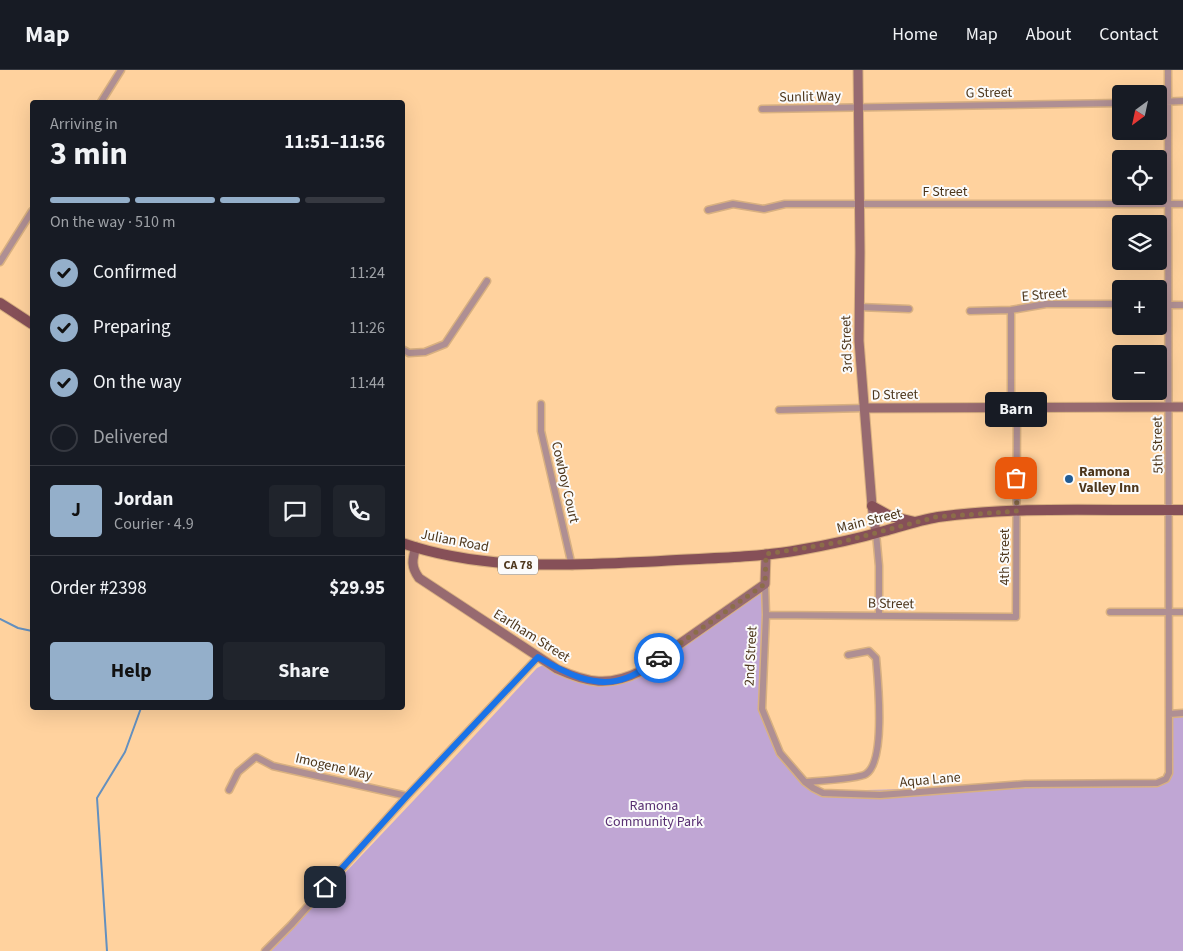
<!DOCTYPE html>
<meta charset="utf-8">
<style>
body{margin:0;font-family:"Source Sans 3",sans-serif;background:#20242c;color:#f1f3f6;height:100vh;display:flex;flex-direction:column;font-size:19px;white-space:nowrap}
*{box-sizing:border-box;margin:0}
p{font-size:16px;color:#9ea1a6}
.icon{flex:none;width:28px;height:28px;fill:none;stroke:currentColor;stroke-width:2;stroke-linecap:round;stroke-linejoin:round}
.map{position:relative;flex:1;overflow:hidden}
.details{position:absolute;left:30px;top:30px;width:375px;height:610px;display:flex;flex-direction:column;background:#171b24;border-radius:5px;box-shadow:0 5px 20px #0002}
.details>*{flex:none}
.needle{width:32px;rotate:213deg}
.tools{position:absolute;left:1112px;top:15px;display:grid;gap:10px}
.tools a{display:grid;place-items:center;width:55px;height:55px;border-radius:5px;background:#171b24;box-shadow:0 5px 20px #0002;font-size:25px}
.pin{position:absolute;display:grid;place-items:center;width:42px;height:42px;color:#fff;margin:-21px;border-radius:10px;box-shadow:0 2px 8px #0006}
.courier{position:absolute;display:grid;place-items:center;width:50px;height:50px;margin:-25px;border:4px solid #1a73e8;border-radius:50%;background:#fff;color:#222;box-shadow:0 1px 6px #0007}
.bubble{position:absolute;height:35px;border-radius:5px;background:#171b24;box-shadow:0 5px 20px #0002;font-size:16px;font-weight:700;line-height:35px;text-align:center}
.head em{font-style:normal;font-weight:700}
.head div{display:flex;flex-direction:column-reverse}
.head{display:flex;align-items:center;justify-content:space-between;height:85px;padding:0 20px}
h1{font-size:32px;font-weight:700;line-height:38px}
.bar{display:grid;grid-template-columns:repeat(4,1fr);gap:8px 5px;align-content:center;height:60px;padding:0 20px}
.bar i{height:6px;border-radius:4px;background:#363941}
.bar .on{background:#94afca}
.bar p{grid-column:span 4}
.line{display:flex;align-items:center;gap:12px;padding:0 20px;border-top:1px solid #363941}
.line div{flex:1}
.round{display:grid;place-items:center;flex:none;width:52px;height:52px;border-radius:5px;background:#20242c}
ol{padding:0 20px;list-style:none}
li{display:flex;align-items:center;gap:15px;height:55px}
li p{margin-inline-start:auto}
li .icon{padding:5px;border-radius:50%;background:#94afca;color:#111;stroke-width:4}
li:last-child{color:#9ea1a6}
li i{width:28px;height:28px;border:2px solid #363941;border-radius:50%}
.primary-button{display:flex;gap:10px;margin-top:auto;padding:10px 20px}
.primary-button a{flex:1;height:58px;border-radius:5px;background:#94afca;color:#111;font-size:20px;font-weight:700;line-height:58px;text-align:center}
.primary-button a+a{background:#20242c;color:#f1f3f6}
header{display:flex;align-items:center;gap:30px;box-sizing:border-box;height:70px;padding:0 25px;background:#171b24;border-bottom:1px solid #363941}
header strong{font-size:24px}
nav{display:flex;gap:28px;margin-inline-start:auto;font-size:18px}
.map>svg:first-child{display:block}
.green{fill:#c0a6d4}
.lines{fill:none;stroke-linecap:round;stroke-linejoin:round}
.stream{stroke:#6490bf;stroke-width:2}
.street-casing{stroke:#d8b081;stroke-width:9}
.secondary-casing{stroke:#d8b081;stroke-width:11}
.primary-casing{stroke:#d8b081;stroke-width:12}
.street{stroke:#af8f93;stroke-width:6}
.secondary{stroke:#976a70;stroke-width:9}
.primary{stroke:#865058;stroke-width:10}
.done{stroke:#8b6d49;stroke-width:5;stroke-dasharray:0 9}
.route{stroke:#1a73e8;stroke-width:6}
.poi-dot{fill:#225c94;stroke:#fbfbfb;stroke-width:2}
.labels{text-anchor:middle;stroke-width:4;stroke-linejoin:round;paint-order:stroke}
.shield{fill:#fbfbfb;stroke:#81715e;stroke-width:1}
.shield-label{font-size:12px;font-weight:bold;fill:#4d361b}
.street-label{font-size:14px;fill:#4d361b;stroke:#fbfbfb}
.poi-label{font-size:14px;font-weight:bold;fill:#4d361b;stroke:#fbfbfb;text-anchor:start}
.park-label{font-size:14px;fill:#582f72;stroke:#fbfbfb}
</style>
<header>
<strong>Map</strong>
<nav><a>Home</a><a>Map</a><a>About</a><a>Contact</a></nav>
</header>
<div class="map">
<svg width="1183" height="881" viewBox="0 0 1183 881">
<rect width="100%" height="100%" fill="#ffd29e"/>
<path class="green" d="M 765,510 L 761,629 L 776,676 L 807,714 L 826,721 L 1156,713 L 1167,708 L 1169,644 L 1183,644 L 1183,881 L 271,881 L 450,692 L 537,598 L 547,593 L 571,606 L 622,609 Z"/>
<g class="lines">
<path class="stream" d="M 0,549 L 18,558 L 32,561
M 107,881 L 97,728 L 125,682 L 141,638"/>
<defs>
<path id="street" d="M 101,32 L 121,0
M 1159,32 L 1183,31
M 762,39 L 1121,33
M 708,140 L 733,134 L 764,139 L 785,134 L 1183,134
M 0,192 L 32,141
M 1159,235 L 1183,235
M 859,237 L 909,239
M 1011,240 L 1011,337
M 970,241 L 1011,240 L 1046,234 L 1121,234
M 402,279 L 409,283 L 425,282 L 445,274 L 487,211
M 541,334 L 541,361 L 572,496
M 779,340 L 865,338
M 876,463 L 879,496 L 879,545
M 765,514 L 766,545 L 762,639 L 780,683 L 805,712 L 813,718 L 823,723 L 880,725 L 1025,714 L 1157,713 L 1166,709 L 1169,703 L 1168,0
M 1110,542 L 1183,542
M 766,545 L 1016,547 L 1017,337
M 1169,644 L 1183,643
M 805,712 C 817,711 858,709 866,704 C 886,691 878,611 876,588 L 869,581 L 848,585
M 229,720 L 238,702 L 256,687 L 273,696 L 407,726
M 265,881 L 291,855 L 407,726 L 538,587"/>
<path id="secondary" d="M 858,0 L 860,182 L 859,271 L 872,436 L 876,463
M 865,338 L 1183,337
M 416,477 C 412,490 411,497 419,508 L 557,599 C 588,613 609,617 641,601 L 765,514 L 766,484"/>
<path id="primary" d="M 0,233 L 32,254
M 872,436 L 890,446 L 915,452
M 402,473 C 487,502 574,495 661,491 C 707,488 754,488 799,480 C 828,475 856,469 884,461 C 902,456 920,450 938,447 C 1019,436 1101,441 1183,440"/>
</defs>
<use href="#street" class="street-casing"/>
<use href="#secondary" class="secondary-casing"/>
<use href="#primary" class="primary-casing"/>
<use href="#street" class="street"/>
<use href="#secondary" class="secondary"/>
<use href="#primary" class="primary"/>
</g>
<g class="lines">
<path class="done" d="M 659,588 L 765,514 L 766,484 L 841,472 L 936,447 L 1017,441 L 1016,408"/>
<path class="route" d="M 325,817 L 407,726 L 538,587 C 563,602 596,620 626,608 C 638,604 648,596 659,588"/>
</g>
<circle class="poi-dot" cx="1069" cy="409" r="5"/>
<g class="labels">
<rect class="shield" x="498" y="485.5" width="40" height="19" rx="4"/>
<g class="shield-label">
<text x="518" y="499">CA 78</text>
</g>
<g class="street-label">
<text transform="translate(989 22) rotate(-1)" y="5">G Street</text>
<text transform="translate(810 26) rotate(-1)" y="5">Sunlit Way</text>
<text x="945" y="126">F Street</text>
<text transform="translate(1044 224) rotate(-5)" y="5">E Street</text>
<text transform="translate(846 274) rotate(-92)" y="5">3rd Street</text>
<text transform="translate(895 324) rotate(-1)" y="5">D Street</text>
<text transform="translate(1157 375) rotate(-91)" y="5">5th Street</text>
<text transform="translate(566 412) rotate(77)" y="5">Cowboy Court</text>
<text transform="translate(869 450) rotate(-14)" y="5">Main Street</text>
<text transform="translate(455 470) rotate(11)" y="5">Julian Road</text>
<text transform="translate(1004 487) rotate(-90)" y="5">4th Street</text>
<text transform="translate(891 533) rotate(1)" y="5">B Street</text>
<text transform="translate(532 565) rotate(32)" y="5">Earlham Street</text>
<text transform="translate(750 586) rotate(-87)" y="5">2nd Street</text>
<text transform="translate(334 696) rotate(13)" y="5">Imogene Way</text>
<text transform="translate(930 709) rotate(-5)" y="5">Aqua Lane</text>
</g>
<g class="poi-label">
<text x="1079" y="406">Ramona<tspan x="1079" dy="16">Valley Inn</tspan></text>
</g>
<g class="park-label">
<text x="654" y="740">Ramona<tspan x="654" dy="16">Community Park</tspan></text>
</g>
</g>
</svg>
<div class="tools">
<a><svg class="needle" viewBox="-14 -14 28 28"><path d="M0-13l5 13h-10z" fill="#e53935"/><path d="M0 13l5-13h-10z" fill="#9ea1a6"/></svg></a>
<a><svg class="icon" aria-label="locate" viewBox="0 0 24 24"><circle cx="12" cy="12" r="6"/><path d="M12 2v4M12 18v4M2 12h4M18 12h4"/></svg></a>
<a><svg class="icon" aria-label="layers" viewBox="0 0 24 24"><path d="M12 4l9 5-9 5-9-5zM3 14l9 5 9-5"/></svg></a>
<a>+</a>
<a>−</a>
</div>
<div class="pin" style="left:1016px;top:408px;background:#ea580c"><svg class="icon" aria-label="bag" viewBox="0 0 24 24"><path d="M5 8h14l-1 12H6zM9 8a3 3 0 0 1 6 0"/></svg></div>
<div class="pin" style="left:325px;top:817px;background:#1f2937"><svg class="icon" aria-label="home" viewBox="0 0 24 24"><path d="M3 11l9-7 9 7M6 9v11h12V9"/></svg></div>
<div class="courier" style="left:659px;top:588px"><svg class="icon" aria-label="car" viewBox="0 0 24 24"><path d="M5 17H2v-5l4-1 3-4h7l3 4 3 1v5h-3M9 17h6M6 11h13"/><circle cx="7" cy="17" r="2"/><circle cx="17" cy="17" r="2"/></svg></div>
<div class="bubble" style="left:985px;top:322px;width:62px">Barn</div>
<section class="details">
<div class="head"><div><h1>3 min</h1><p>Arriving in</p></div><em>11:51–11:56</em></div>
<div class="bar"><i class="on"></i><i class="on"></i><i class="on"></i><i></i><p>On the way · 510 m</p></div>
<ol>
<li><svg class="icon" aria-label="check" viewBox="0 0 24 24"><path d="M5 12l5 5 9-10"/></svg>Confirmed<p>11:24</p></li>
<li><svg class="icon" aria-label="check" viewBox="0 0 24 24"><path d="M5 12l5 5 9-10"/></svg>Preparing<p>11:26</p></li>
<li><svg class="icon" aria-label="check" viewBox="0 0 24 24"><path d="M5 12l5 5 9-10"/></svg>On the way<p>11:44</p></li>
<li><i></i>Delivered</li>
</ol>
<div class="line" style="height:90px"><b class="round" style="background:#94afca;color:#111">J</b><div><b>Jordan</b><p>Courier · 4.9</p></div><a class="round"><svg class="icon" aria-label="chat" viewBox="0 0 24 24"><path d="M4 5h16v11H9l-5 4z"/></svg></a><a class="round"><svg class="icon" aria-label="phone" viewBox="0 0 24 24"><path d="M5 4h4l2 5-3 2q2 4 5 5l2-3 5 2v4C11 20 4 13 5 4z"/></svg></a></div>
<div class="line" style="height:65px"><div>Order #2398</div><b>$29.95</b></div>
<div class="primary-button"><a>Help</a><a>Share</a></div>
</section>
</div>
